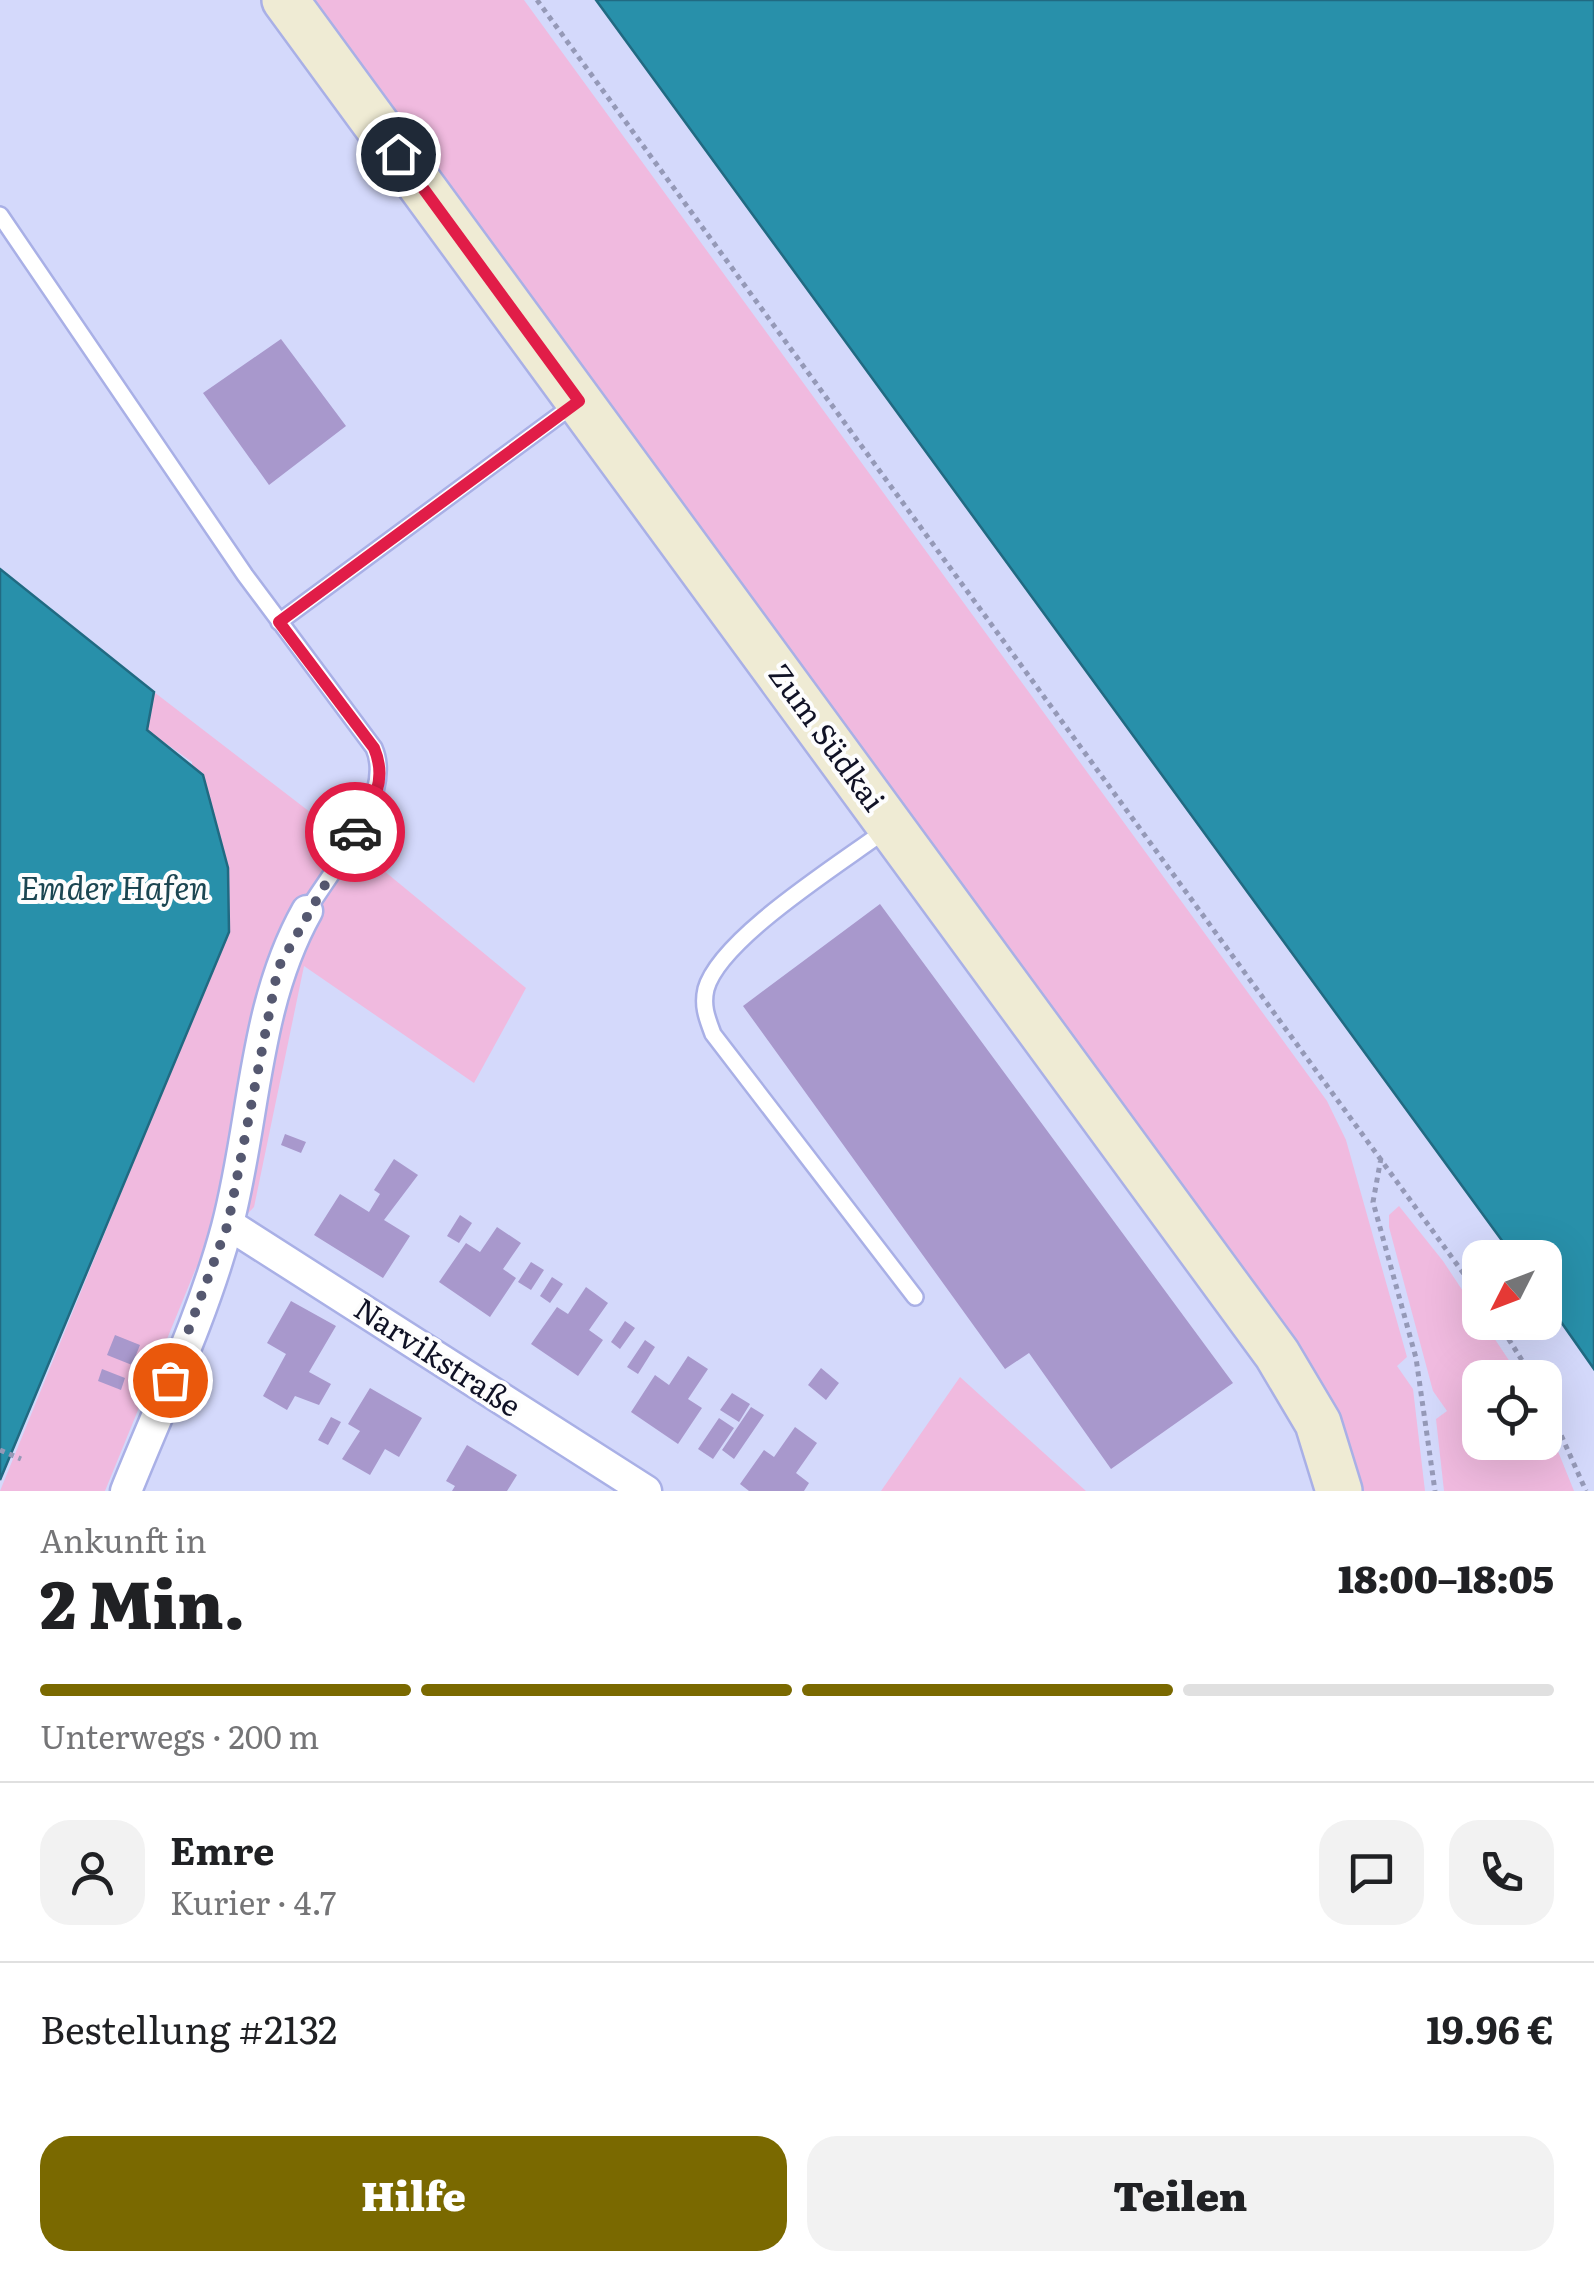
<!DOCTYPE html>
<html lang="de">
<meta charset="utf-8">
<style>
body{margin:0;font-family:Literata,serif;background:#f2f2f2;color:#202124;height:100vh;display:flex;flex-direction:column;font-size:38px;white-space:nowrap}
*{box-sizing:border-box;margin:0}
p{font-size:32px;color:#757577}
.icon{flex:none;width:55px;height:55px;fill:none;stroke:currentColor;stroke-width:2;stroke-linecap:round;stroke-linejoin:round}
.map{position:relative;height:1491px;overflow:hidden}
.drawer{display:flex;flex-direction:column;background:#fff;flex:1}
.drawer>*{flex:none}
.needle{width:65px;rotate:228deg}
.tools{position:absolute;left:1462px;top:1240px;display:grid;gap:20px}
.tools a{display:grid;place-items:center;width:100px;height:100px;border-radius:20px;background:#fff;box-shadow:0 10px 40px #0002;font-size:50px}
.pin{position:absolute;display:grid;place-items:center;width:85px;height:85px;color:#fff;margin:-42px;border:5px solid #fff;border-radius:50%;box-shadow:0 2px 10px #0007}
.courier{position:absolute;display:grid;place-items:center;width:100px;height:100px;margin:-50px;border:8px solid #e11d48;border-radius:50%;background:#fff;color:#222;box-shadow:0 2px 12px #0007}
.headline em{font-style:normal;font-weight:800}
.headline div{display:flex;flex-direction:column-reverse}
.headline{display:flex;align-items:center;justify-content:space-between;height:170px;padding:0 40px}
h1{font-size:65px;font-weight:800;line-height:75px}
.bar{display:grid;grid-template-columns:repeat(4,1fr);gap:15px 10px;align-content:center;height:120px;padding:0 40px}
.bar i{height:12px;border-radius:8px;background:#e0e0e0}
.bar .on{background:#7a6900}
.bar p{grid-column:span 4}
.line{display:flex;align-items:center;gap:25px;padding:0 40px;border-top:2px solid #e0e0e0}
.line div{flex:1}
.round{display:grid;place-items:center;flex:none;width:105px;height:105px;border-radius:30px;background:#f2f2f2}
.button{display:flex;gap:20px;margin-top:auto;padding:20px 40px}
.button a{flex:1;height:115px;border-radius:30px;background:#7a6900;color:#fff;font-size:40px;font-weight:800;line-height:115px;text-align:center}
.button a+a{background:#f2f2f2;color:#202124}
.map>svg:first-child{display:block}
.green{fill:#f0badf}
.water{fill:#2890aa;stroke:#216a82;stroke-width:2.5}
.building{fill:#a898cc}
.lines{fill:none;stroke-linecap:round;stroke-linejoin:round}
.lane-casing{stroke:#a9b0e6;stroke-width:20}
.street-casing{stroke:#a9b0e6;stroke-width:35}
.secondary-casing{stroke:#a9b0e6;stroke-width:50}
.path{stroke:#9599b7;stroke-width:5;stroke-dasharray:5 5;stroke-linecap:butt}
.lane{stroke:#fff;stroke-width:15}
.street{stroke:#fff;stroke-width:30}
.secondary{stroke:#efebd4;stroke-width:45}
.done{stroke:#555870;stroke-width:10;stroke-dasharray:0 18}
.route{stroke:#e11d48;stroke-width:12}
.labels{text-anchor:middle;stroke-width:8;stroke-linejoin:round;paint-order:stroke}
.street-label{font-size:30px;fill:#101225;stroke:#fdfdfd}
.water-label{font-size:32px;font-style:italic;fill:#1b4652;stroke:#fdfdfd}
</style>
<div class="map">
<svg width="1594" height="1491" viewBox="0 0 1594 1491">
<rect width="100%" height="100%" fill="#d4d9fb"/>
<path class="green" d="M 308,0 L 524,0 L 1327,1101 L 1346,1140 L 1407,1357 L 1397,1366 L 1413,1389 L 1425,1491 L 1358,1491 Z
M 154,692 L 349,842 L 526,988 L 474,1083 L 304,966 L 254,1207 L 196,1268 L 105,1491 L 0,1491 L 180,1048 L 192,762 L 147,730 Z
M 1399,1206 L 1443,1261 L 1520,1377 L 1480,1378 L 1480,1442 L 1545,1442 L 1545,1419 L 1574,1491 L 1444,1491 L 1436,1419 L 1447,1411 L 1433,1391 L 1389,1227 L 1389,1215 Z
M 960,1377 L 1086,1491 L 881,1491 Z"/>
<path class="water" d="M 596,0 L 1594,0 L 1594,1369 L 1545,1299 L 1545,1258 L 1514,1257 Z
M 0,569 L 154,692 L 147,730 L 203,775 L 228,868 L 229,932 L 0,1480 Z"/>
<path class="building" d="M 281,339 L 346,426 L 269,485 L 203,393 Z
M 880,904 L 1233,1383 L 1111,1469 L 1029,1353 L 1005,1369 L 743,1006 Z
M 285,1134 L 306,1142 L 301,1153 L 281,1145 Z
M 394,1159 L 418,1175 L 384,1220 L 410,1236 L 383,1278 L 314,1235 L 340,1194 L 369,1212 L 380,1194 L 374,1190 Z
M 460,1215 L 472,1223 L 459,1243 L 447,1236 Z
M 497,1227 L 521,1243 L 503,1269 L 516,1278 L 490,1317 L 439,1282 L 466,1243 L 480,1252 Z
M 531,1262 L 544,1270 L 531,1290 L 518,1282 Z
M 552,1277 L 563,1284 L 550,1303 L 540,1296 Z
M 586,1287 L 608,1303 L 589,1330 L 603,1340 L 578,1376 L 531,1344 L 557,1307 L 568,1314 Z
M 291,1301 L 336,1326 L 309,1372 L 331,1384 L 319,1405 L 295,1396 L 287,1410 L 263,1396 L 286,1354 L 267,1343 Z
M 625,1321 L 635,1328 L 620,1349 L 611,1342 Z
M 115,1335 L 140,1345 L 132,1365 L 107,1355 Z
M 645,1340 L 655,1347 L 638,1374 L 627,1367 Z
M 688,1356 L 708,1369 L 688,1399 L 702,1408 L 678,1444 L 631,1412 L 655,1375 L 669,1385 Z
M 821,1368 L 839,1383 L 826,1400 L 808,1385 Z
M 102,1369 L 125,1378 L 121,1390 L 98,1381 Z
M 370,1388 L 422,1418 L 399,1457 L 385,1449 L 370,1475 L 342,1459 L 360,1431 L 348,1424 Z
M 732,1393 L 750,1404 L 739,1422 L 720,1410 Z
M 751,1407 L 764,1415 L 734,1459 L 722,1450 Z
M 331,1417 L 341,1422 L 328,1445 L 318,1440 Z
M 719,1418 L 734,1428 L 713,1459 L 698,1449 Z
M 795,1427 L 817,1443 L 796,1473 L 809,1483 L 804,1491 L 749,1491 L 740,1484 L 764,1450 L 774,1457 Z
M 467,1445 L 517,1475 L 507,1491 L 452,1491 L 455,1486 L 446,1481 Z"/>
<g class="lines">
<defs>
<path id="lane" d="M 0,215 L 245,575 L 374,748 C 395,796 333,868 307,911
M 279,622 L 576,403
M 887,829 C 843,862 720,938 706,989 C 702,1006 707,1018 713,1034 L 915,1297"/>
<path id="street" d="M 228,1224 L 646,1491
M 126,1491 C 161,1404 203,1317 227,1227 C 255,1122 253,1007 307,911"/>
<path id="secondary" d="M 285,0 L 1277,1354 L 1318,1423 L 1339,1491"/>
</defs>
<use href="#lane" class="lane-casing"/>
<use href="#street" class="street-casing"/>
<use href="#secondary" class="secondary-casing"/>
<path class="path" d="M 537,0 L 1480,1296
M 1381,1158 L 1373,1202 L 1416,1358 L 1435,1491
M 1498,1322 L 1533,1378
M 1545,1399 L 1586,1491
M 0,1450 L 21,1459"/>
<use href="#lane" class="lane"/>
<use href="#street" class="street"/>
<use href="#secondary" class="secondary"/>
</g>
<g class="lines">
<path class="done" d="M 170,1380 L 228,1224 L 278,968 L 355,832"/>
<path class="route" d="M 355,832 C 373,803 388,781 374,748 L 279,622 L 579,401 L 398,154"/>
</g>
<g class="labels">
<g class="street-label">
<text transform="translate(826 738) rotate(54)" y="10">Zum Südkai</text>
<text transform="translate(437 1358) rotate(33)" y="10">Narvikstraße</text>
</g>
<g class="water-label">
<text x="114" y="900">Emder Hafen</text>
</g>
</g>
</svg>
<div class="tools">
<a><svg class="needle" viewBox="-14 -14 28 28"><path d="M0-13l5 13h-10z" fill="#e53935"/><path d="M0 13l5-13h-10z" fill="#757577"/></svg></a>
<a><svg class="icon" aria-label="locate" viewBox="0 0 24 24"><circle cx="12" cy="12" r="6"/><path d="M12 2v4M12 18v4M2 12h4M18 12h4"/></svg></a>
</div>
<div class="pin" style="left:170px;top:1380px;background:#ea580c"><svg class="icon" aria-label="bag" viewBox="0 0 24 24"><path d="M5 8h14l-1 12H6zM9 8a3 3 0 0 1 6 0"/></svg></div>
<div class="pin" style="left:398px;top:154px;background:#1f2937"><svg class="icon" aria-label="home" viewBox="0 0 24 24"><path d="M3 11l9-7 9 7M6 9v11h12V9"/></svg></div>
<div class="courier" style="left:355px;top:832px"><svg class="icon" aria-label="car" viewBox="0 0 24 24"><path d="M5 17H2v-5l4-1 3-4h7l3 4 3 1v5h-3M9 17h6M6 11h13"/><circle cx="7" cy="17" r="2"/><circle cx="17" cy="17" r="2"/></svg></div>
</div>
<section class="drawer">
<div class="headline"><div><h1>2 Min.</h1><p>Ankunft in</p></div><em>18:00–18:05</em></div>
<div class="bar"><i class="on"></i><i class="on"></i><i class="on"></i><i></i><p>Unterwegs · 200 m</p></div>
<div class="line" style="height:180px"><a class="round"><svg class="icon" aria-label="person" viewBox="0 0 24 24"><circle cx="12" cy="8" r="4"/><path d="M4 21q1-7 8-7t8 7"/></svg></a><div><b>Emre</b><p>Kurier · 4.7</p></div><a class="round"><svg class="icon" aria-label="chat" viewBox="0 0 24 24"><path d="M4 5h16v11H9l-5 4z"/></svg></a><a class="round"><svg class="icon" aria-label="phone" viewBox="0 0 24 24"><path d="M5 4h4l2 5-3 2q2 4 5 5l2-3 5 2v4C11 20 4 13 5 4z"/></svg></a></div>
<div class="line" style="height:130px"><div>Bestellung #2132</div><b>19.96 €</b></div>
<div class="button"><a>Hilfe</a><a>Teilen</a></div>
</section>
